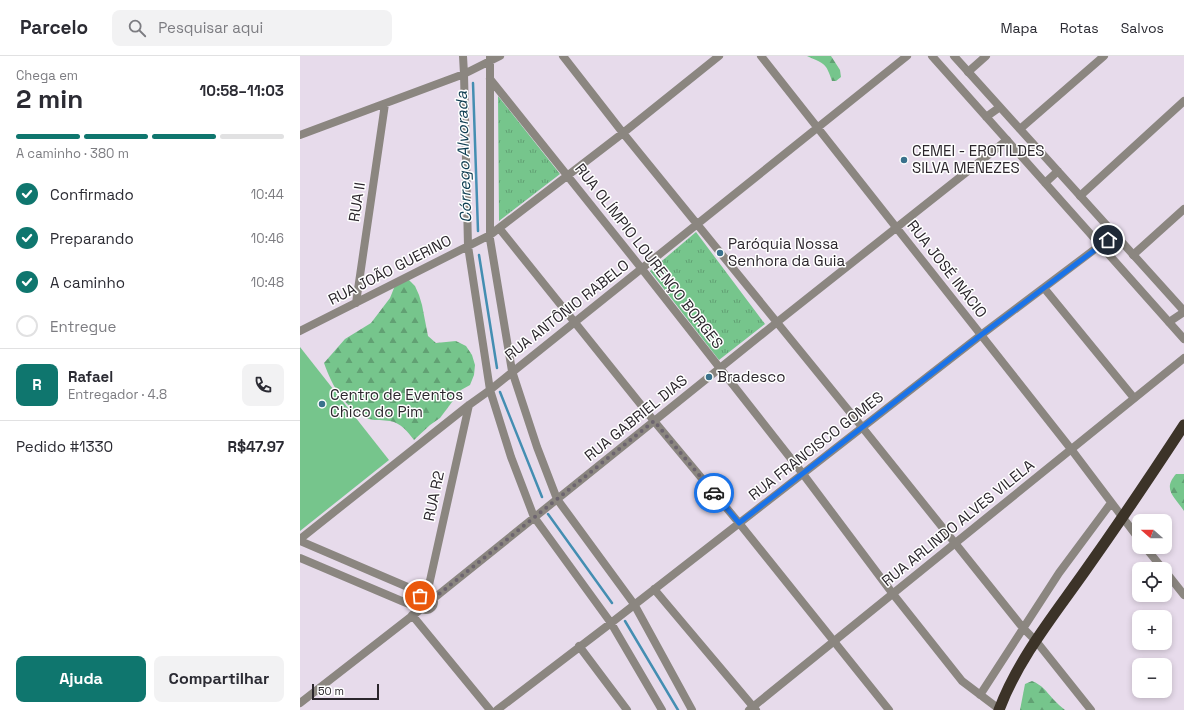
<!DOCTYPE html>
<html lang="pt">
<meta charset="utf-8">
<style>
body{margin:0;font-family:"Space Grotesk",sans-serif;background:#f2f2f3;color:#2b2b33;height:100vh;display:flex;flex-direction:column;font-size:15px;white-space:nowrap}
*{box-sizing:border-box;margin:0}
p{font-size:13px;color:#7c7c81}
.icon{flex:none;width:22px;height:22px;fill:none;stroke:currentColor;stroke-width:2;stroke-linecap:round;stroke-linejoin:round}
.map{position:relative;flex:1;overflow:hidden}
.sheet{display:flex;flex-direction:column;background:#fff;width:300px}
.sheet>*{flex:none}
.needle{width:26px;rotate:290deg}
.fabs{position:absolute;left:832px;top:458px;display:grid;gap:8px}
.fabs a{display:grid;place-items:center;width:40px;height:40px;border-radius:8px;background:#fff;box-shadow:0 2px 6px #0003;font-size:20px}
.scale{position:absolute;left:12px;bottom:10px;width:67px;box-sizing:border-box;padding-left:4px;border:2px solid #2b262c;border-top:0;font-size:11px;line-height:14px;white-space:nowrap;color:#2b262c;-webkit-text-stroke:3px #fff;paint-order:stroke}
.pin{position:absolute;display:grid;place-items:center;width:34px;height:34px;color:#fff;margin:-17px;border:2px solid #fff;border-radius:50%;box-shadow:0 1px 4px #0007}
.courier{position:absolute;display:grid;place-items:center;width:40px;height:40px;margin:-20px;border:3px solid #1a73e8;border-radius:50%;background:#fff;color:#222;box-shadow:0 1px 5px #0007}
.headline em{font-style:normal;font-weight:600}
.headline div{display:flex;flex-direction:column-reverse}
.headline{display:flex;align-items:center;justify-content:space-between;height:68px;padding:0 16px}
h1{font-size:26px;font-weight:600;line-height:30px}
.bar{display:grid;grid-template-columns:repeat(4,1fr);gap:6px 4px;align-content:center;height:48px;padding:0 16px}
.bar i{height:5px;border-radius:3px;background:#e1e1e2}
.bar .active{background:#0f766e}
.bar p{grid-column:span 4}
.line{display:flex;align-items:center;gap:10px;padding:0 16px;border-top:1px solid #e1e1e2}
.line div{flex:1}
.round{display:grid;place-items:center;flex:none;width:42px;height:42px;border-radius:8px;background:#f2f2f3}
ol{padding:0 16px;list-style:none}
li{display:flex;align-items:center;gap:12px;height:44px}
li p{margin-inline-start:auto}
li .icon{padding:4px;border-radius:50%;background:#0f766e;color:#fff;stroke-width:4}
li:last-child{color:#7c7c81}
li i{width:22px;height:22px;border:2px solid #e1e1e2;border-radius:50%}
.action{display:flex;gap:8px;margin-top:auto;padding:8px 16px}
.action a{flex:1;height:46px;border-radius:8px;background:#0f766e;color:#fff;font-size:16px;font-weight:600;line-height:46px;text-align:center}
.action a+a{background:#f2f2f3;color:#2b2b33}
header{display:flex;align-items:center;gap:24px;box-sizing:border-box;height:56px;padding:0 20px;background:#fff;border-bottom:1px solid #e1e1e2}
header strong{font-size:19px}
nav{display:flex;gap:22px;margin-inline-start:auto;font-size:14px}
.search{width:280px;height:36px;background:#f2f2f3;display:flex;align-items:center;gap:10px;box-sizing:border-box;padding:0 14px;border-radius:8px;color:#7c7c81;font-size:15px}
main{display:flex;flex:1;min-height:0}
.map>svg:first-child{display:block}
.grass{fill:#76c58c}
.forest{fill:url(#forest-firs)}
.park{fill:url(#park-tufts)}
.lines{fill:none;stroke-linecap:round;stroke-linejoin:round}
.stream{stroke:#448eb2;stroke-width:2.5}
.minor{stroke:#8b8680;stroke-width:8}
.tertiary{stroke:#8b8680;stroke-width:8}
.trunk{stroke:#3c3328;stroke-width:11}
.done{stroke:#6d656f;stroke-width:4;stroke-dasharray:0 7.2}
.route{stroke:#1a73e8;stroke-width:5}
.poi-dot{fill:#3a718c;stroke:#fff;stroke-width:1.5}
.labels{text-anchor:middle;stroke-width:3;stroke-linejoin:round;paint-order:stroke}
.poi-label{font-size:15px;fill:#2b262c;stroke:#fff;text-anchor:start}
.street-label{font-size:15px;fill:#2b262c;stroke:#fff}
.water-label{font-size:16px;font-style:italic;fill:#0e3d51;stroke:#fff}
</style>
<header>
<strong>Parcelo</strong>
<div class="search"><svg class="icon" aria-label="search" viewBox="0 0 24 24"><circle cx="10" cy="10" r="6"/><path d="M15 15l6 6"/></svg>Pesquisar aqui</div>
<nav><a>Mapa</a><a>Rotas</a><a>Salvos</a></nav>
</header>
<main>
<section class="sheet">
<div class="headline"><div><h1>2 min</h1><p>Chega em</p></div><em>10:58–11:03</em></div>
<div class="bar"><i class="active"></i><i class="active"></i><i class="active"></i><i></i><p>A caminho · 380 m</p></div>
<ol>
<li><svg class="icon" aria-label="check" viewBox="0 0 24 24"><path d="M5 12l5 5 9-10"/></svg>Confirmado<p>10:44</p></li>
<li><svg class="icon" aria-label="check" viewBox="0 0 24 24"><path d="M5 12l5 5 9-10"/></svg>Preparando<p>10:46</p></li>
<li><svg class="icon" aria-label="check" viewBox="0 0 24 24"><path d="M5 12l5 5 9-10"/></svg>A caminho<p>10:48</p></li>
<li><i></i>Entregue</li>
</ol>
<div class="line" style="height:72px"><b class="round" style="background:#0f766e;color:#fff">R</b><div><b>Rafael</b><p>Entregador · 4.8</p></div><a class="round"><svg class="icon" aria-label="phone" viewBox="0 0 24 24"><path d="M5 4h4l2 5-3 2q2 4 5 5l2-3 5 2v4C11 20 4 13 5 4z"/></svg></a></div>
<div class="line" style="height:52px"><div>Pedido #1330</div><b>R$47.97</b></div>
<div class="action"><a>Ajuda</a><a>Compartilhar</a></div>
</section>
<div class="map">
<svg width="884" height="654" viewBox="0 0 884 654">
<defs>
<pattern id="forest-firs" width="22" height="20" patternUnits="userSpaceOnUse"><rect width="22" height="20" fill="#76c58c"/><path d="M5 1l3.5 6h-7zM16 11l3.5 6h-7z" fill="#61a073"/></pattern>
<pattern id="park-tufts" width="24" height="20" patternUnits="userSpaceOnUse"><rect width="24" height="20" fill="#76c58c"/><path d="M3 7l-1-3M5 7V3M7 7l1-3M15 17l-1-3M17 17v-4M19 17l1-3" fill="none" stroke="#61a073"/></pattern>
</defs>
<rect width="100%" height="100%" fill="#e7dbeb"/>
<path class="grass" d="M 0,291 L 89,404 L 0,475 Z"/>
<path class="forest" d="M 507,0 L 531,0 L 540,14 L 541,21 L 536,25 L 532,25 C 526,7 525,8 507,0 Z
M 98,222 L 108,223 L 115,230 L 119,239 L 122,249 L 128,280 L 136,287 L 156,285 L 166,290 L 172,299 L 175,309 L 174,319 L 170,329 L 161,334 L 140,362 L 130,369 L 114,384 C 108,376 101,367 90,365 C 83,364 76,365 69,363 C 45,353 32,330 24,307 L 45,283 L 71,267 L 90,242 Z
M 876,418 L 884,418 L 884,455 C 875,441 862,434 876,418 Z
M 732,625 C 742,629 746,635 753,643 C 757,647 761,651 765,654 L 720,654 L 725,628 Z"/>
<path class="park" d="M 198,40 L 260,118 L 199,165 Z
M 396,176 L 465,268 L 419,304 L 350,215 Z"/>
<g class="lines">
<path class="stream" d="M 173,27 L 178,175
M 179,199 L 197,312
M 200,336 L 242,441
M 248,458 L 312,547
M 325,565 L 378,654"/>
<path class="minor" d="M 163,0 L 164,18 L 168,190 L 190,334 L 211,401 L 234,461 L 311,567 L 362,654
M 190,0 L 190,183 L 212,315 L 237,391 L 257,443 L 334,548 L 392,654
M 263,0 L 323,77 L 562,371 L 723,572 L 736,585 L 791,654
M 461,0 L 771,393 L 839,483
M 668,16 L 686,0
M 190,23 L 342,213 L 503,418 L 593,538 L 662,625 L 699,653
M 720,73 L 804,0
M 0,79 L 164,18 L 200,0
M 780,140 L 884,45
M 199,172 L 354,365 L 439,467 L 589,654
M 833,199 L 884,153
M 744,232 L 834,342
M 56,247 L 85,48
M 869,266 L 884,256
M 0,275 L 190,179 L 323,77 L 419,0
M 0,483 L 169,349 L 190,334 L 607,0
M 845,491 L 863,513
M 865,515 L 884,539
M 354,533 L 456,654
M118 546a8 8 0 1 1 16 0a8 8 0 1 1-16 0Z
M 127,538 L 169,349
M 133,543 L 476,267 L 707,84
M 112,559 L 190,654
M 279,590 L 327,654
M 680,639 L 759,517 L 811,447
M 0,647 L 121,553
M 197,654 L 311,567 L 681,279 L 815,178"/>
<path class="tertiary" d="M 632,0 L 884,283
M 654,0 L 884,255
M 686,61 L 700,51
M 745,127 L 758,115
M 0,485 L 124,538
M 0,502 L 104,546 L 119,552
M 449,654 L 884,302"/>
<path class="trunk" d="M 699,654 C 718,603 754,559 785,515 C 819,467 852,418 884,369"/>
</g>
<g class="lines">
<path class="done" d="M 120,540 C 110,555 137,561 133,543 L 354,365 L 414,437"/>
<path class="route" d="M 414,437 L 439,467 L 681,279 L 808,184"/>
</g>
<g class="poi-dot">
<circle cx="604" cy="104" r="4"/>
<circle cx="420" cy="197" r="4"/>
<circle cx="409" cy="321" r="4"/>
<circle cx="22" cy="348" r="4"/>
</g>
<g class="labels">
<g class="poi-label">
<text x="612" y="100">CEMEI - EROTILDES<tspan x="612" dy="17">SILVA MENEZES</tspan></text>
<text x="428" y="193">Paróquia Nossa<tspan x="428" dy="17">Senhora da Guia</tspan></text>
<text x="417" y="326">Bradesco</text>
<text x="30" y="344">Centro de Eventos<tspan x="30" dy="17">Chico do Pim</tspan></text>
</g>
<g class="street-label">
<text transform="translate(57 146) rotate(-81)" y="5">RUA II</text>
<text transform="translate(349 200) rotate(52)" y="5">RUA OLÍMPIO LOURENÇO BORGES</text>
<text transform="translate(647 213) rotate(52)" y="5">RUA JOSÉ INÁCIO</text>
<text transform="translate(90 214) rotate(-27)" y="5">RUA JOÃO GUERINO</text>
<text transform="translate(267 254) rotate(-38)" y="5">RUA ANTÔNIO RABELO</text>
<text transform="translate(336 362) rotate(-39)" y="5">RUA GABRIEL DIAS</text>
<text transform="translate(516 390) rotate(-38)" y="5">RUA FRANCISCO GOMES</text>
<text transform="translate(134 440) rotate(-78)" y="5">RUA R2</text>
<text transform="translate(658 467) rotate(-39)" y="5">RUA ARLINDO ALVES VILELA</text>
</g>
<g class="water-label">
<text transform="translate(163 101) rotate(-92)" y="6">Córrego Alvorada</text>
</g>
</g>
</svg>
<div class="fabs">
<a><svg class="needle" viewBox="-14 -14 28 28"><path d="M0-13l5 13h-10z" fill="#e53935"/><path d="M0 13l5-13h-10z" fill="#7c7c81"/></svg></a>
<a><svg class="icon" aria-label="locate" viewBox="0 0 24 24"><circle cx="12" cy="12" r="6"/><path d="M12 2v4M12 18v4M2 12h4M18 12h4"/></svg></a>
<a>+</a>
<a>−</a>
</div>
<div class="scale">50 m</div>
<div class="pin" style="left:120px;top:540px;background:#ea580c"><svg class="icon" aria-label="bag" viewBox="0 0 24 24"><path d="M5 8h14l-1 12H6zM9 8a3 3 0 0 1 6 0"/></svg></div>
<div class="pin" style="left:808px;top:184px;background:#1f2937"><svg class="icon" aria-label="home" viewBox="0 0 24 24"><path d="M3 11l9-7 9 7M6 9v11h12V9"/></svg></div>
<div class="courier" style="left:414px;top:437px"><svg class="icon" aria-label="car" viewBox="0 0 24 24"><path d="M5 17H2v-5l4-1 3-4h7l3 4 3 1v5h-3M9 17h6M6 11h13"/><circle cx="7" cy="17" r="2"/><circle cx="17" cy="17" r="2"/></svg></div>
</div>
</main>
